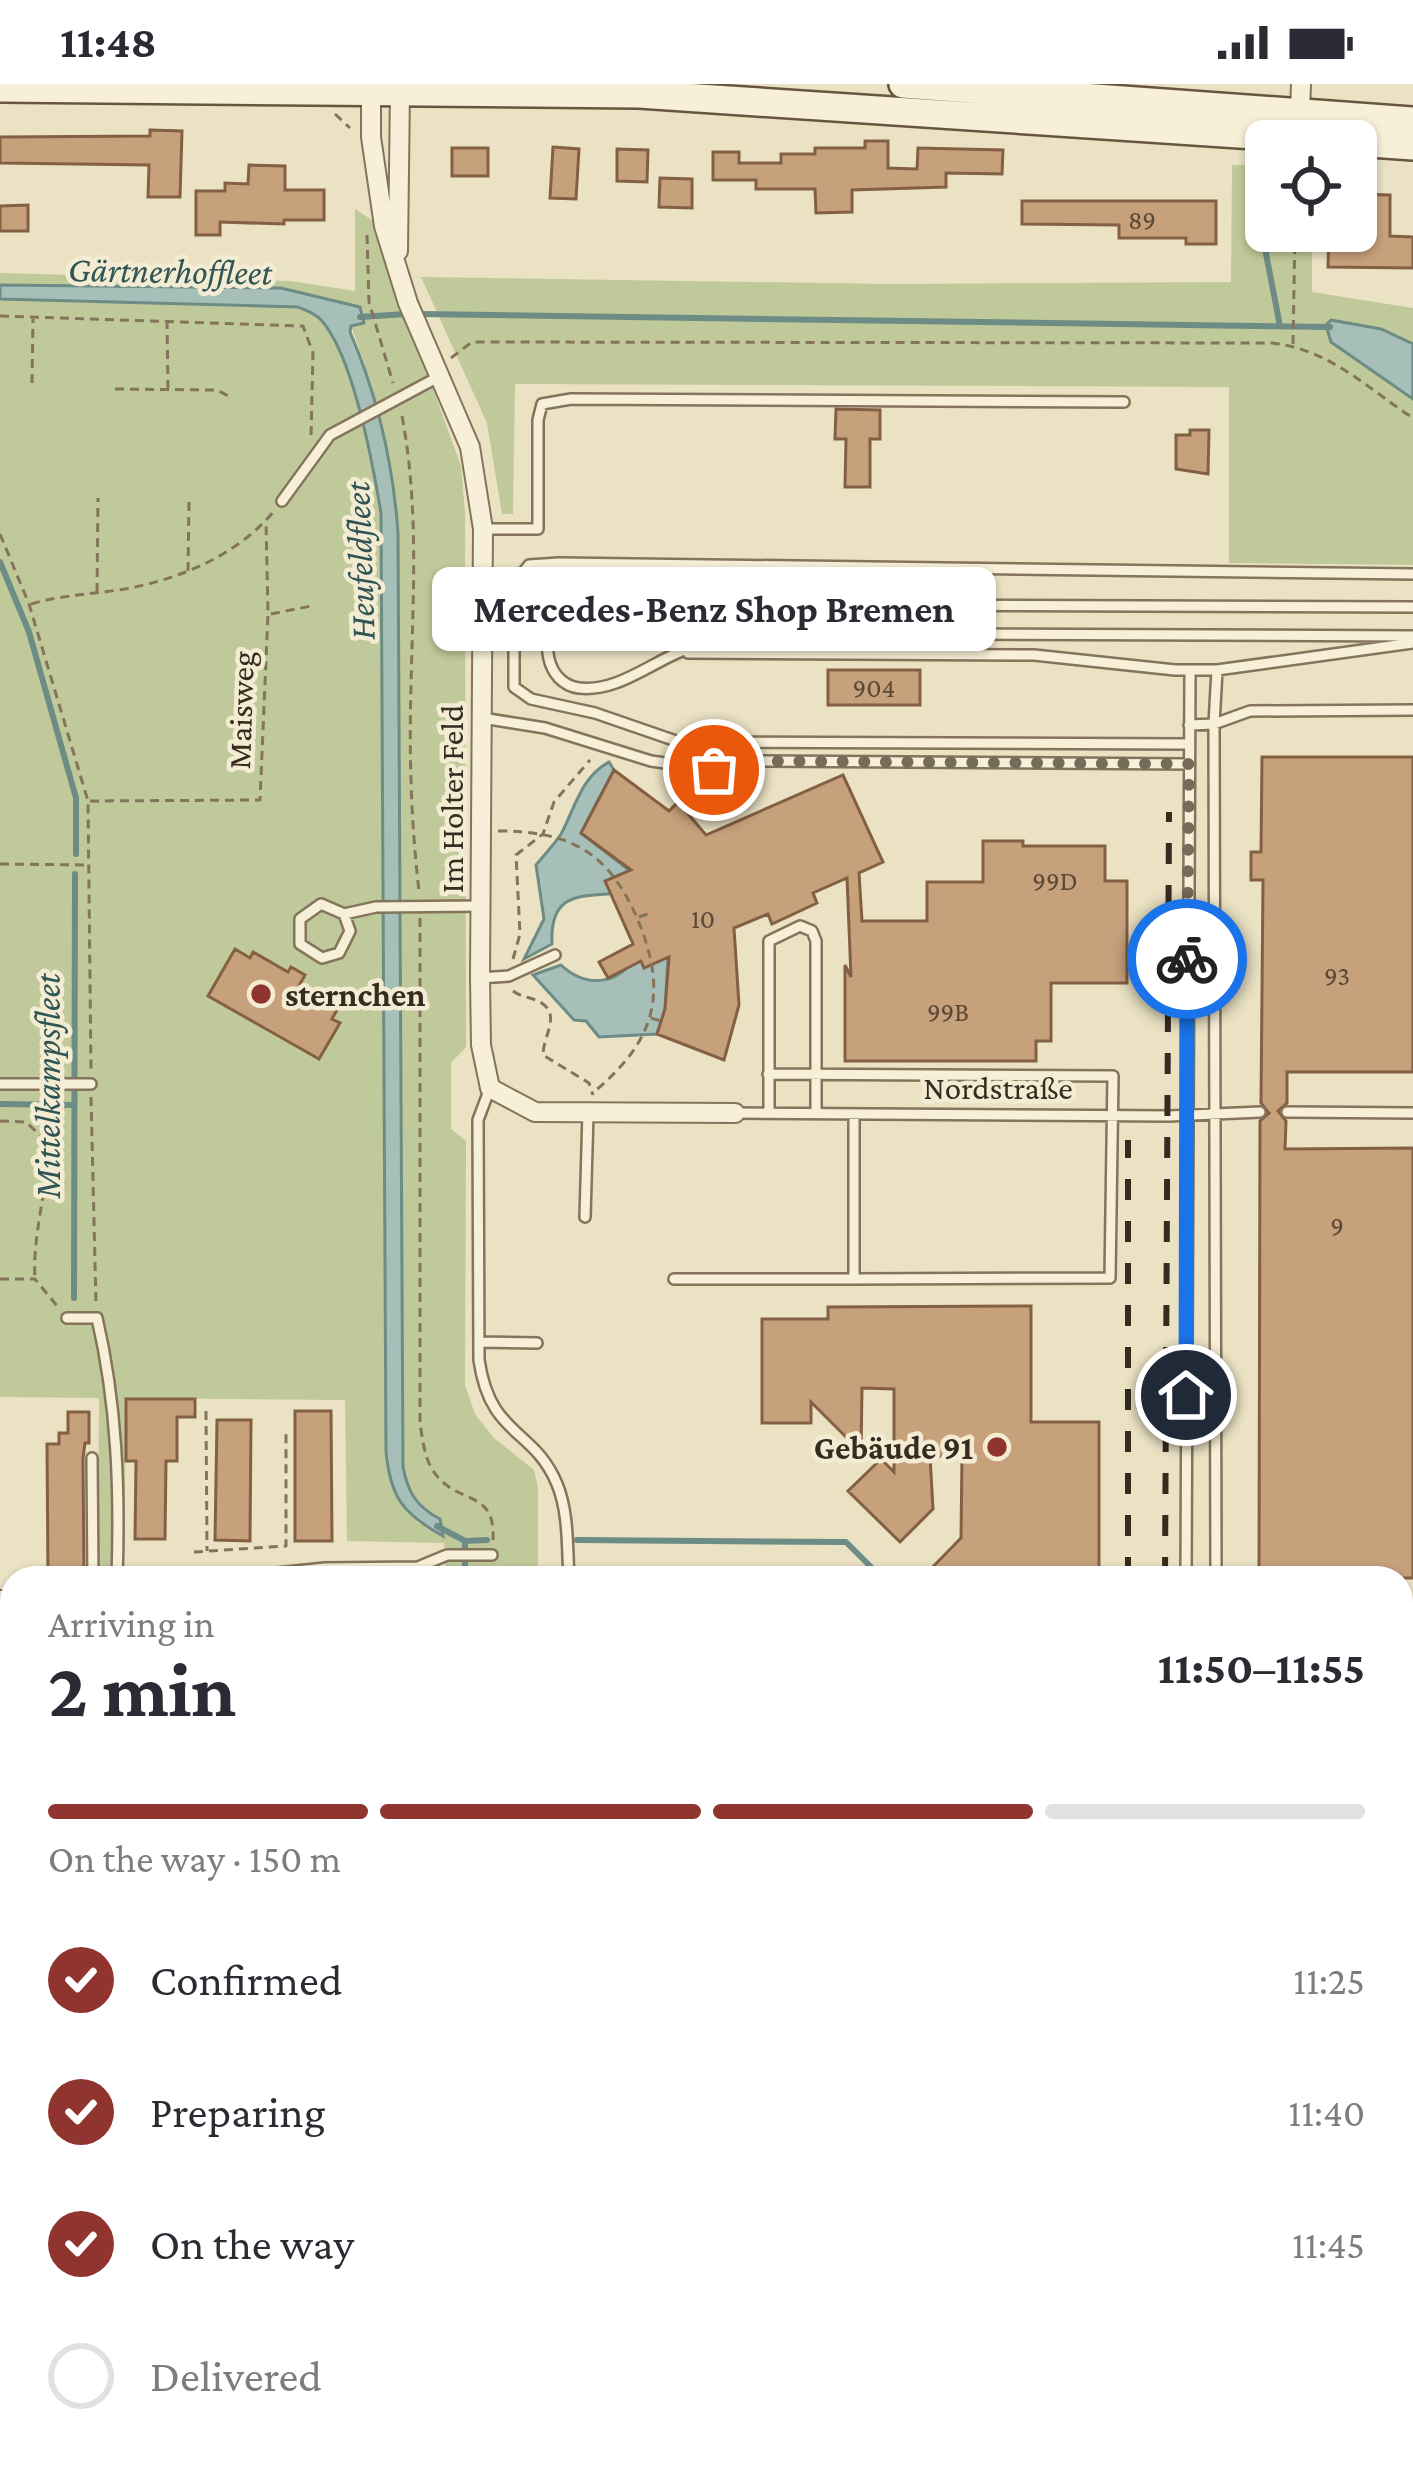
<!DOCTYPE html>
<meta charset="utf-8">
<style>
body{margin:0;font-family:"Crimson Pro",serif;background:#f7f7f7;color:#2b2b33;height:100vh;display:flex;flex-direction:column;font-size:45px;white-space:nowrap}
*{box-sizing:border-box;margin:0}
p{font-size:39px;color:#7c7c81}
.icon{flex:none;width:66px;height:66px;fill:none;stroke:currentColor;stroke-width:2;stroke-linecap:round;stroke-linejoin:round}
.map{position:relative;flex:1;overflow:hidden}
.side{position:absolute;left:0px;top:1482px;width:1413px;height:903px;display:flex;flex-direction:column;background:#fff;border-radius:36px 36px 0 0;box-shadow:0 3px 9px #0004}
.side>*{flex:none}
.buttons{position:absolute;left:1245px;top:36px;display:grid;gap:24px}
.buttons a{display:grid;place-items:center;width:132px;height:132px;border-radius:18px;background:#fff;box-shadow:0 3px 9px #0004;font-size:60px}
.pin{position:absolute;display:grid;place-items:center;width:102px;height:102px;color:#fff;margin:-51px;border:6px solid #fff;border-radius:50%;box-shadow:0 3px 12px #0007}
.courier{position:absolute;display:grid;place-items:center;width:120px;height:120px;margin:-60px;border:9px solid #1a73e8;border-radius:50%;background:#fff;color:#222;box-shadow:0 3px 15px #0007}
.bubble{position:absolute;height:84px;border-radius:18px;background:#fff;box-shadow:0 3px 9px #0004;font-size:39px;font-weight:700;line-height:84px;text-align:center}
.headline em{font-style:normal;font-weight:700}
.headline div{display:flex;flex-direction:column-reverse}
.headline{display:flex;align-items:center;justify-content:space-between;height:204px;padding:0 48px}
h1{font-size:78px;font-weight:700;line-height:90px}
.bar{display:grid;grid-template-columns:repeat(4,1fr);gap:18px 12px;align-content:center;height:144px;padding:0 48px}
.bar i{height:15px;border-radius:9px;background:#e1e1e2}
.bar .current{background:#90342f}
.bar p{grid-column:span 4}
ol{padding:0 48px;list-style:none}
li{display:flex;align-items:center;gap:36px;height:132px}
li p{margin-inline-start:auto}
li .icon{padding:12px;border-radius:50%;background:#90342f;color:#fff;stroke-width:4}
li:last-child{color:#7c7c81}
li i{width:66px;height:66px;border:6px solid #e1e1e2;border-radius:50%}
.status{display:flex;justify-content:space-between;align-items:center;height:84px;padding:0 60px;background:#fff;direction:ltr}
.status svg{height:33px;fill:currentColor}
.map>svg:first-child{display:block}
.green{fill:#c0c999}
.water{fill:#a6bfb9;stroke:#6d8c86;stroke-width:3}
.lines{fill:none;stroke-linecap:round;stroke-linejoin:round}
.stream{stroke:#6d8c86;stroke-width:6}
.building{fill:#c7a07c;stroke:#836043;stroke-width:3}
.lane-casing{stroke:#85745c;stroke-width:14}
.street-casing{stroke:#85745c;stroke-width:22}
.secondary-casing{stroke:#67553f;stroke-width:32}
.path{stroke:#85745c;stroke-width:3;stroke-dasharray:9 6;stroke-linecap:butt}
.lane{stroke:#f7efd7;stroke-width:9}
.street{stroke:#f7efd7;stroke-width:18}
.secondary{stroke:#f7efd7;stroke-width:27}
.rail{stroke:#362b1f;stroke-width:6;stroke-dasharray:21 21;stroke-linecap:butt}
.done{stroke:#756b59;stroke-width:12;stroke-dasharray:0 21.6}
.route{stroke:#1a73e8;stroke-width:15}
.poi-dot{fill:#90342f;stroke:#f3ecd3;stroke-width:4.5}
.labels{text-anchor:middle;stroke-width:9;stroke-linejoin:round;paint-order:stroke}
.number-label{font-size:27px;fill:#5a4836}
.street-label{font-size:33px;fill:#362b1f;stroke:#f3ecd3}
.poi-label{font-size:33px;font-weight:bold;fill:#362b1f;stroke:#f3ecd3;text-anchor:start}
.water-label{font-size:36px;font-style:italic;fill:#2f5554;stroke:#f3ecd3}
</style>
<div class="status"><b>11:48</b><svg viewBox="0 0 49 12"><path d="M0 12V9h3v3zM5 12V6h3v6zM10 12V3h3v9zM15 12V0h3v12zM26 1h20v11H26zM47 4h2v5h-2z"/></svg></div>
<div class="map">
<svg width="1413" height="2383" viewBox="0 0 1413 2383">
<rect width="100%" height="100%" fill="#ebe2c4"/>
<path class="green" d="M 1232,81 L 1266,82 L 1266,147 L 1312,147 L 1312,208 L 1413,224 L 1413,260 L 1381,245 L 1331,236 L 1382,291 L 1413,315 L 1413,481 L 1229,479 L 1229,303 L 515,300 L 513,430 L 502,430 L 487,339 L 421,193 L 889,200 L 1231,198 Z
M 355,125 L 372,136 L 461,382 L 465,429 L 466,963 L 451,979 L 451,1045 L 466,1057 L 465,1301 L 475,1330 L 494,1354 L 534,1386 L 538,1403 L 538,1494 L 446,1494 L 444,1459 L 347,1457 L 345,1316 L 126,1314 L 124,1494 L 98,1494 L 99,1314 L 0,1313 L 0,215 L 298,223 C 307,227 315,229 322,237 C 354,274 373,381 381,429 L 386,1367 L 417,1438 L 442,1451 L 440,1435 C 417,1423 408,1409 403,1383 L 398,449 C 393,371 372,293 343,222 L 281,204 L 0,201 L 0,189 L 291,197 L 355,207 Z
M 12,1752 L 12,2373 L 534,2373 L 534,2383 L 0,2383 L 0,1757 Z"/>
<path class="water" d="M 0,201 L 281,204 L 360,223 L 364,239 L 351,242 L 350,248 C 378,313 393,378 398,449 L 403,1383 C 408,1409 417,1423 440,1435 L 443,1452 C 403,1430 390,1413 386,1367 L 381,429 C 373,381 354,274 322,237 C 315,229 307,227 298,223 L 0,215 Z
M 1331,236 L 1381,245 L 1413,260 L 1413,315 L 1331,258 L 1326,241 Z
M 609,678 L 614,686 L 581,749 L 629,786 L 626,808 C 589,814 549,802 552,860 L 524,875 L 544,835 L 536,781 C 544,771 554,761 561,750 C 575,724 581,693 609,678 Z
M 637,870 L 668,874 L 665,925 L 657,950 L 599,953 L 586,937 L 574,936 L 533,891 L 561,881 C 587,905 620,901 637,870 Z"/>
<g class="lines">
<path class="stream" d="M 1250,87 L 1280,242
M 420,230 L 1330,243
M 360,233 L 406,230
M 0,478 L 29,548 L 76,714 L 76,770
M 0,1020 L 72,1021
M 74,1214 L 75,790
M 437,1442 L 465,1457 L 487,1456
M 577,1456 L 846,1458 L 882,1494
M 465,1457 L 465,1494"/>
</g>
<path class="building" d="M 150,46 L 182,47 L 180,113 L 148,113 L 149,81 L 0,79 L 0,53 L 150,52 Z
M 865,57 L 888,57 L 888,84 L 917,85 L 918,64 L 1003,66 L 1002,90 L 946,89 L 946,103 L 852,106 L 852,128 L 816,129 L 815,105 L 756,105 L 756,96 L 713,96 L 713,68 L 739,68 L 739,79 L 781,79 L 781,70 L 815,70 L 815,64 L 865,64 Z
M 553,63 L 579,65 L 576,115 L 550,114 Z
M 452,64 L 488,64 L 488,92 L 452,92 Z
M 617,65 L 648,66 L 647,98 L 617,97 Z
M 249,81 L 285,82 L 285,106 L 324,106 L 324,136 L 284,136 L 284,140 L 220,138 L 220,151 L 196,151 L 196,107 L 225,107 L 225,99 L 248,100 Z
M 660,94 L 692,95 L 692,124 L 659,123 Z
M 1356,110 L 1390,111 L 1390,152 L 1413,153 L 1413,184 L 1328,183 L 1329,147 L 1356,147 Z
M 1022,117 L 1216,117 L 1216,160 L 1186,160 L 1186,154 L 1119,154 L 1119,141 L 1022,140 Z
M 28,121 L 28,147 L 0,147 L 0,122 Z
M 836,325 L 880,326 L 880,355 L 870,355 L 870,403 L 845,403 L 846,355 L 835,355 Z
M 1190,346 L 1209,346 L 1208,390 L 1176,385 L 1176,351 L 1190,351 Z
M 828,586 L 920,586 L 920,621 L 828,621 Z
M 1262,673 L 1413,673 L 1413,988 L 1287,988 L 1287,1019 L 1278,1027 L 1286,1037 L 1285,1065 L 1413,1064 L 1413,1494 L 1259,1494 L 1260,1037 L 1269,1029 L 1261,1019 L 1263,796 L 1251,796 L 1251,768 L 1261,768 Z
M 614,686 L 669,727 L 678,718 L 706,751 L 843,691 L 883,778 L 859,789 L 862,837 L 927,837 L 927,798 L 983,798 L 983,757 L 1023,757 L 1023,762 L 1105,762 L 1105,797 L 1127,797 L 1127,899 L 1051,899 L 1051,957 L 1036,957 L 1036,977 L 845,977 L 845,881 L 851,893 L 847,794 L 813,809 L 817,819 L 772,840 L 768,830 L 734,844 L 739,921 L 724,976 L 657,950 L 665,925 L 669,873 L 644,884 L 641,877 L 608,894 L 599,878 L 633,860 L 605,797 L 631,786 L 581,749 Z
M 235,865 L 250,874 L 253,868 L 288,888 L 291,883 L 305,891 L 300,900 L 339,922 L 332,935 L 340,939 L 319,975 L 208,912 Z
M 1031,1222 L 1031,1338 L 1099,1338 L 1099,1494 L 922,1494 L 961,1454 L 962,1372 L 930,1372 L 933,1425 L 900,1458 L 848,1407 L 881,1375 L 894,1388 L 894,1305 L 862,1304 L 861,1368 L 811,1318 L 811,1339 L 762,1339 L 762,1235 L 828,1235 L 828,1223 Z
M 126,1315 L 195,1315 L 195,1333 L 177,1333 L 177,1377 L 166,1377 L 165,1455 L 135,1455 L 136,1377 L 126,1377 Z
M 295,1327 L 331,1327 L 332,1457 L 295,1457 Z
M 68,1328 L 89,1328 L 89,1359 L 85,1359 L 83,1374 L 84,1491 L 48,1494 L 47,1360 L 59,1360 L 59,1349 L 68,1349 Z
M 217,1336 L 251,1336 L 250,1457 L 215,1456 Z"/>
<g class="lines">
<defs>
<path id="lane" d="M 282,417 L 330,351 L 442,291
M 483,445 L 538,445 L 538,336 L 542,320 L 571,315 L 1124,318
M 1413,523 L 597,520 C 584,521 572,522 562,531 C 537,552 546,600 579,604 C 614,608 644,584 675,570 C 698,559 722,553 747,549 L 1413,552
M 688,569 L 1034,571 L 1175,586 L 1217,586 L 1413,559
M 482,634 L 545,644 L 651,677 L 714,686 L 757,677 L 1189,680
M 1189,641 L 1214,640 L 1250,627 L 1413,626
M 1189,660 L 679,658 L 595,629 L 531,615 L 514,603 L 514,500 L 529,481 L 559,479 L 1413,490
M 344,830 L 350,847 L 339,869 L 322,874 L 300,860 L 300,835 L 321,820 L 344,830 L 376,823 L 481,822
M 480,894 L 509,892 L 555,871
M 768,990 L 1113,992 L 1110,1194 L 854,1195 L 854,1030
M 0,1000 L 91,1000
M 490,1004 L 478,1036 L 479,1276 C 490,1353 534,1344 557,1400 C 569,1429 567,1464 569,1494
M 1287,1028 L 1413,1029
M 735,1029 L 1169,1032 L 1260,1028
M 769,1029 L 769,857 L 800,842 L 812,847 L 816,857 L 816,1029
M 585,1133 L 588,1029
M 674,1195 L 854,1195
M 67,1234 L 97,1234 C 117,1320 120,1406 117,1494
M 479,1258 L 537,1259
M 92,1374 L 93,1494
M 226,1494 L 325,1484 L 418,1483 L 447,1471 L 492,1471
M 1186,1494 L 1190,586
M 1216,1494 L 1214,640 L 1217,586
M 1401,1955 L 1413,1955
M 1401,2117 L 1413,2117
M 1184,2373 L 1184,2383
M 569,2383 L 569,2373
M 1215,2383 L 1215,2373"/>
<path id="street" d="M 371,6 L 371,53 L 384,142 L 408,219 L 470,363 L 483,445 L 480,894 L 481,961 L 490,1004 L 535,1028 L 735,1029
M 1300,29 L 1301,0
M 398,167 L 400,6
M 0,1516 L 12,1516"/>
<path id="secondary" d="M 903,0 L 1413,37
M 0,4 L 639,10 L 1343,57
M 1356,58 L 1413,62"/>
</defs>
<use href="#lane" class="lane-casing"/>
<use href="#street" class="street-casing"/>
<use href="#secondary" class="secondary-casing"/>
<path class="path" d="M 335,30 L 350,44
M 367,151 L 369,218 L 393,299
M 0,232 L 303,242 L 313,269 L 311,353
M 167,236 L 168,304
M 1293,260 L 1295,147
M 451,274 L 472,258 L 1272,259 C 1329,265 1367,304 1413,334
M 32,299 L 33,235
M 115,305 L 217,306 L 230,313
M 402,332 C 419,422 413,510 411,602 C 409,670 411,739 419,807
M 0,450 L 29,520 L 88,717 L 91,986
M 188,487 L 189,418
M 97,508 L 98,414
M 31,520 C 62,511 93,510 125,505 C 180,495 238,471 274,427
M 271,530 L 311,522
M 90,717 L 260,716 L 268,530 L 266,437
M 498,747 C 569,747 608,767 637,834 C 668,907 657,955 595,1007
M 0,780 L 88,781
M 639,833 L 648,830
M 420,834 L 420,1340 C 423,1356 424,1374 434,1388 C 457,1422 496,1404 493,1456
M 513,875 L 520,850 L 516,771 L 543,750 L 554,718 L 590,676
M 513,907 C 522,914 534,913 543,920 C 560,932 543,953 543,971 L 589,999 L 593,1011
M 651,934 L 661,937
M 91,1013 L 96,1220
M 0,1037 L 26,1038 L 47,1058 C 49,1105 32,1148 35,1195
M 0,1195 L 35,1195 L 58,1223
M 206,1327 L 207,1467
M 194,1468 L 286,1462 L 286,1350
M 0,1763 L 12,1759
M 493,2383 L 493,2373"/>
<use href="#lane" class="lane"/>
<use href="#street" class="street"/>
<use href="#secondary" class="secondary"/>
<path class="rail" d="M 1128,1494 L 1128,1056
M 1165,1494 L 1169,728
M 1141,2373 L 1141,2383
M 1163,2373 L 1163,2383"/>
</g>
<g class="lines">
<path class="done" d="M 714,686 L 757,677 L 1189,680 L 1187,875"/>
<path class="route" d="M 1186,1311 L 1187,875"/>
</g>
<g class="poi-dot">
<circle cx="261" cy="910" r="12"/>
<circle cx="997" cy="1363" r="12"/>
</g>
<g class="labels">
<g class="number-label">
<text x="1142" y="145">89</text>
<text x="874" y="613">904</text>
<text x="1055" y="806">99D</text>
<text x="703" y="844">10</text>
<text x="1337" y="901">93</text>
<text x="948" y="937">99B</text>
<text x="1337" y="1151">9</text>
</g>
<g class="street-label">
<text transform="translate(240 626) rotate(-88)" y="12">Maisweg</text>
<text transform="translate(451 715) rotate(-90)" y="12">Im Holter Feld</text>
<text x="998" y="1015">Nordstraße</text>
</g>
<g class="poi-label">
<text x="285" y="922">sternchen</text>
<text x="973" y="1375" text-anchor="end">Gebäude 91</text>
</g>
<g class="water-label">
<text transform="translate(170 186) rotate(1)" y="13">Gärtnerhoffleet</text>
<text transform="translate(359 477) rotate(-92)" y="13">Heufeldfleet</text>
<text transform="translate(47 1002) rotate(-90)" y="13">Mittelkampsfleet</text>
</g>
</g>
</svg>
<div class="buttons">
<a><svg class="icon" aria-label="locate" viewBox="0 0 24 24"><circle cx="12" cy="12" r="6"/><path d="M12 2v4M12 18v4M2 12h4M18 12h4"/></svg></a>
</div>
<div class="pin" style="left:714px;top:686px;background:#ea580c"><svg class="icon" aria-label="bag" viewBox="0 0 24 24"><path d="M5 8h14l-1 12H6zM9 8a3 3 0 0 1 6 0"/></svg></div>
<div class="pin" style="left:1186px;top:1311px;background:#1f2937"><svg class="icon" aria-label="home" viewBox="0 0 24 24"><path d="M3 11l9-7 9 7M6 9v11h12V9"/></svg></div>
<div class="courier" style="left:1187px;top:875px"><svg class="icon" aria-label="bike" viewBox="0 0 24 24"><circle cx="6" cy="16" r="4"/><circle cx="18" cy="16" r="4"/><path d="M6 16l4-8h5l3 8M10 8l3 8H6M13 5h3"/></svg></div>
<div class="bubble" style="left:432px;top:483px;width:564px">Mercedes-Benz Shop Bremen</div>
<section class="side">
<div class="headline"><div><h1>2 min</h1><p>Arriving in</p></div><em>11:50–11:55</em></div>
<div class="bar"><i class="current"></i><i class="current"></i><i class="current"></i><i></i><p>On the way · 150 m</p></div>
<ol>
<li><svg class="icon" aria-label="check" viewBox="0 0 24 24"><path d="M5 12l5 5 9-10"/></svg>Confirmed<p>11:25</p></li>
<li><svg class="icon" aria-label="check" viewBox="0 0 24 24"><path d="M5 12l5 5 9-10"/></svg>Preparing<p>11:40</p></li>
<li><svg class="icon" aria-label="check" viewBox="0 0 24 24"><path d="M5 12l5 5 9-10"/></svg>On the way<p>11:45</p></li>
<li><i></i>Delivered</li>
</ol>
</section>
</div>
